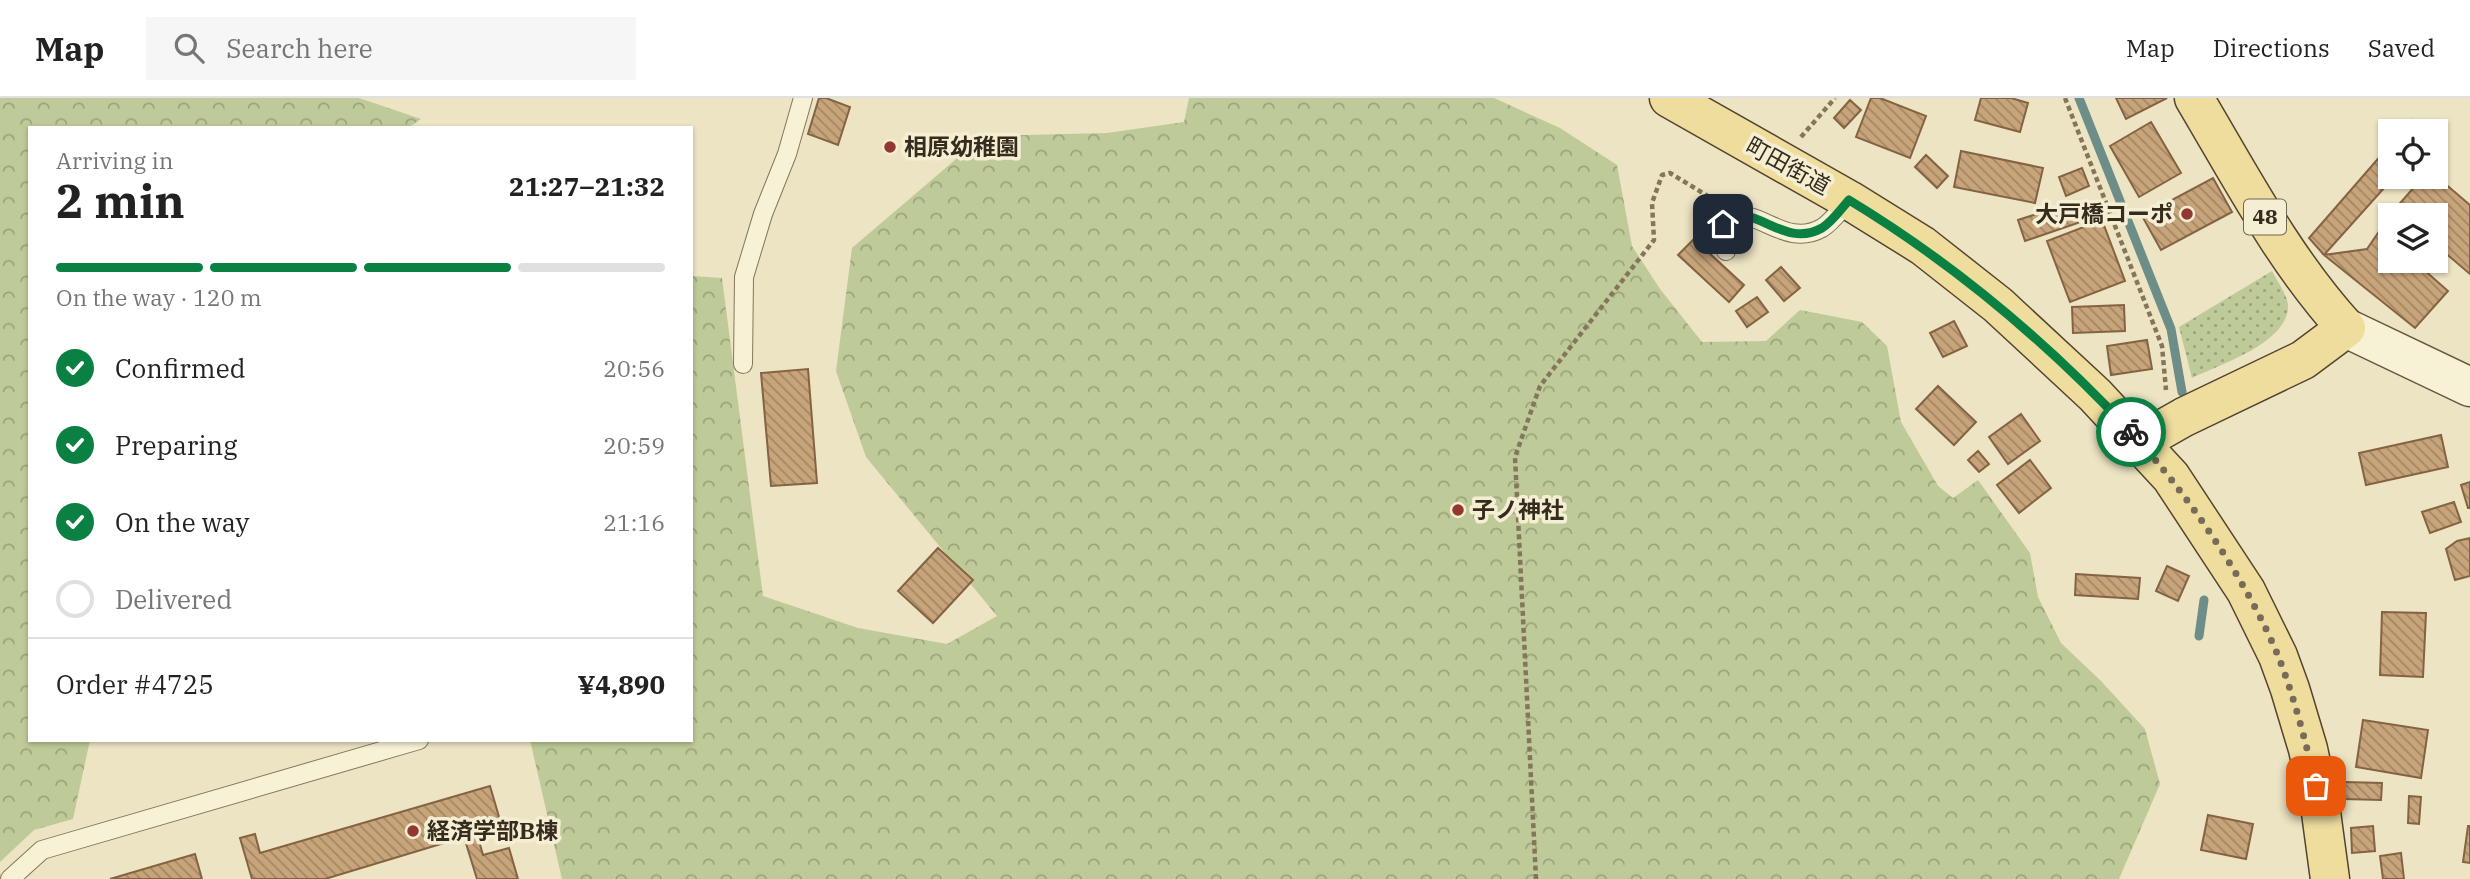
<!DOCTYPE html>
<meta charset="utf-8">
<style>
body{margin:0;font-family:"IBM Plex Serif","Noto Sans JP",serif;background:#f6f6f6;color:#222;height:100vh;display:flex;flex-direction:column;font-size:26px;white-space:nowrap}
*{box-sizing:border-box;margin:0}
p{font-size:23px;color:#767676}
.icon{flex:none;width:38px;height:38px;fill:none;stroke:currentColor;stroke-width:2;stroke-linecap:round;stroke-linejoin:round}
.map{position:relative;flex:1;overflow:hidden}
.panel{position:absolute;left:28px;top:28px;width:665px;height:616px;display:flex;flex-direction:column;background:#fff;border-radius:0px;box-shadow:0 2px 5px #0004}
.panel>*{flex:none}
.controls{position:absolute;left:2378px;top:21px;display:grid;gap:14px}
.controls a{display:grid;place-items:center;width:70px;height:70px;border-radius:0px;background:#fff;box-shadow:0 2px 5px #0004;font-size:35px}
.pin{position:absolute;display:grid;place-items:center;width:60px;height:60px;color:#fff;margin:-30px;border-radius:14px;box-shadow:0 4px 10px #0006}
.courier{position:absolute;display:grid;place-items:center;width:70px;height:70px;margin:-35px;border:5px solid #0b8043;border-radius:50%;background:#fff;color:#222;box-shadow:0 2px 9px #0007}
.headline em{font-style:normal;font-weight:700}
.headline div{display:flex;flex-direction:column-reverse}
.headline{display:flex;align-items:center;justify-content:space-between;height:119px;padding:0 28px}
h1{font-size:46px;font-weight:700;line-height:52px}
.bar{display:grid;grid-template-columns:repeat(4,1fr);gap:10px 7px;align-content:center;height:84px;padding:0 28px}
.bar i{height:9px;border-radius:5px;background:#e0e0e0}
.bar .current{background:#0b8043}
.bar p{grid-column:span 4}
.line{display:flex;align-items:center;gap:18px;padding:0 28px;border-top:2px solid #e0e0e0}
.line div{flex:1}
ol{padding:0 28px;list-style:none}
li{display:flex;align-items:center;gap:21px;height:77px}
li p{margin-inline-start:auto}
li .icon{padding:7px;border-radius:50%;background:#0b8043;color:#fff;stroke-width:4}
li:last-child{color:#767676}
li i{width:38px;height:38px;border:4px solid #e0e0e0;border-radius:50%}
header{display:flex;align-items:center;gap:42px;box-sizing:border-box;height:98px;padding:0 35px;background:#fff;border-bottom:2px solid #e0e0e0}
header strong{font-size:33px}
nav{display:flex;gap:38px;margin-inline-start:auto;font-size:24px}
.search{width:490px;height:63px;background:#f6f6f6;display:flex;align-items:center;gap:18px;box-sizing:border-box;padding:0 24px;border-radius:0px;color:#767676;font-size:26px}
.map>svg:first-child{display:block}
.grass{fill:url(#grass-dots)}
.forest{fill:url(#forest-crowns)}
.lines{fill:none;stroke-linecap:round;stroke-linejoin:round}
.stream{stroke:#6d8d88;stroke-width:9}
.building{fill:url(#building-back-hatch);stroke:#846342;stroke-width:2}
.lane-casing{stroke:#85765b;stroke-width:20}
.secondary-casing{stroke:#67573e;stroke-width:41}
.primary-casing{stroke:#53442f;stroke-width:41}
.path{stroke:#85765b;stroke-width:4.5;stroke-dasharray:5 3.5;stroke-linecap:butt}
.lane{stroke:#f7f1d6;stroke-width:18}
.secondary{stroke:#f7f1d6;stroke-width:38}
.primary{stroke:#eedd9d;stroke-width:38}
.done{stroke:#766c58;stroke-width:7;stroke-dasharray:0 12.6}
.route{stroke:#0b8043;stroke-width:9}
.poi-dot{fill:#92382e;stroke:#f4eed3;stroke-width:2.5}
.labels{text-anchor:middle;stroke-width:7;stroke-linejoin:round;paint-order:stroke}
.shield{fill:#f4eed3;stroke:#6f6654;stroke-width:2}
.shield-label{font-size:21px;font-weight:bold;fill:#362c1e}
.poi-label{font-size:23px;font-weight:bold;fill:#362c1e;stroke:#f4eed3;text-anchor:start}
.street-label{font-size:23px;fill:#362c1e;stroke:#f4eed3}
</style>
<header>
<strong>Map</strong>
<div class="search"><svg class="icon" aria-label="search" viewBox="0 0 24 24"><circle cx="10" cy="10" r="6"/><path d="M15 15l6 6"/></svg>Search here</div>
<nav><a>Map</a><a>Directions</a><a>Saved</a></nav>
</header>
<div class="map">
<svg width="2470" height="781" viewBox="0 0 2470 781">
<defs>
<pattern id="grass-dots" width="8" height="8" patternUnits="userSpaceOnUse" patternTransform="scale(1.75)"><rect width="8" height="8" fill="#beca98"/><path d="M2 2h.1M6 6h.1" fill="none" stroke="#9ba47b" stroke-width="1.8" stroke-linecap="round"/></pattern>
<pattern id="forest-crowns" width="20" height="18" patternUnits="userSpaceOnUse" patternTransform="scale(1.75)"><rect width="20" height="18" fill="#beca98"/><path d="M2 6a3 3 0 1 1 6 0M12 15a3 3 0 1 1 6 0" fill="none" stroke="#9ba47b"/></pattern>
<pattern id="building-back-hatch" width="6" height="6" patternUnits="userSpaceOnUse" patternTransform="scale(1.75)"><rect width="6" height="6" fill="#c8a47b"/><path d="M-1 5l2 2M0 0l6 6M5-1l2 2" fill="none" stroke="#a38664"/></pattern>
</defs>
<rect width="100%" height="100%" fill="#ece4c3"/>
<path class="grass" d="M 2272,173 C 2277,183 2288,198 2288,208 C 2288,245 2221,266 2192,280 L 2179,229 Z"/>
<path class="forest" d="M 0,0 L 359,0 L 421,21 L 408,30 L 30,30 L 30,642 L 90,642 L 73,721 L 34,732 L 0,764 Z
M 1189,0 L 1494,0 L 1560,30 L 1617,67 L 1632,148 L 1660,191 L 1702,244 L 1766,243 L 1800,212 L 1862,224 L 1887,248 L 1901,324 L 1938,388 L 1953,400 L 1978,382 L 2030,455 L 2038,499 L 2061,545 L 2101,583 L 2145,631 L 2160,686 L 2119,781 L 562,781 L 530,642 L 691,642 L 691,178 L 722,180 L 763,498 L 858,530 L 947,546 L 997,518 L 866,359 L 836,273 L 852,150 L 983,38 L 1107,35 L 1184,24 Z"/>
<g class="lines">
<path class="stream" d="M 2079,0 L 2171,231 L 2182,294
M 2199,538 L 2204,502"/>
</g>
<path class="building" d="M 819,0 L 826,0 L 850,9 L 838,47 L 808,36 Z
M 1871,0 L 1880,0 L 1926,18 L 1910,60 L 1856,39 Z
M 1981,0 L 2011,0 L 2028,5 L 2020,34 L 1975,22 Z
M 2116,0 L 2167,0 L 2126,21 Z
M 1850,2 L 1861,12 L 1844,30 L 1834,20 Z
M 2412,22 L 2424,33 L 2402,33 Z
M 2151,24 L 2181,75 L 2139,99 L 2110,48 Z
M 2390,47 L 2390,79 L 2394,79 L 2324,157 L 2309,140 Z
M 1961,53 L 2043,70 L 2035,105 L 1954,89 Z
M 1926,57 L 1948,78 L 1937,90 L 1915,69 Z
M 2082,70 L 2089,88 L 2066,98 L 2059,79 Z
M 2436,78 L 2470,107 L 2470,176 L 2436,147 L 2436,117 L 2402,117 L 2395,111 L 2423,79 Z
M 2213,80 L 2232,114 L 2161,152 L 2142,118 Z
M 2071,105 L 2078,125 L 2025,143 L 2018,122 Z
M 2102,122 L 2125,183 L 2070,204 L 2047,143 Z
M 2380,132 L 2390,142 L 2390,163 L 2414,163 L 2448,193 L 2415,230 L 2324,157 L 2367,151 Z
M 1694,141 L 1744,187 L 1729,204 L 1678,157 Z
M 1781,169 L 1800,190 L 1784,203 L 1766,182 Z
M 1757,199 L 1768,214 L 1747,229 L 1736,213 Z
M 2124,207 L 2125,233 L 2073,235 L 2072,209 Z
M 1954,223 L 1967,248 L 1943,259 L 1930,235 Z
M 2147,242 L 2152,271 L 2111,277 L 2107,248 Z
M 808,271 L 817,385 L 771,388 L 761,275 Z
M 1938,288 L 1976,324 L 1954,347 L 1916,311 Z
M 2021,316 L 2040,343 L 2008,366 L 1989,339 Z
M 2441,337 L 2448,369 L 2366,387 L 2359,355 Z
M 1978,353 L 1989,366 L 1979,374 L 1968,362 Z
M 2030,362 L 2051,390 L 2019,415 L 1997,387 Z
M 2470,384 L 2470,410 L 2468,410 L 2461,387 Z
M 2454,404 L 2461,424 L 2430,435 L 2422,414 Z
M 2470,440 L 2470,478 L 2455,482 L 2446,451 L 2457,443 Z
M 938,450 L 973,482 L 933,525 L 898,493 Z
M 2167,468 L 2189,478 L 2178,503 L 2156,493 Z
M 2076,476 L 2140,480 L 2138,501 L 2075,497 Z
M 2382,514 L 2426,515 L 2423,579 L 2380,577 Z
M 2363,622 L 2428,632 L 2421,680 L 2356,669 Z
M 2345,684 L 2382,685 L 2381,702 L 2344,701 Z
M 490,688 L 502,729 L 477,736 L 483,757 L 509,750 L 518,781 L 477,781 L 464,739 L 325,781 L 252,781 L 240,740 L 255,736 L 260,755 Z
M 2409,698 L 2421,699 L 2419,726 L 2408,725 Z
M 2208,717 L 2253,726 L 2246,761 L 2201,752 Z
M 2373,728 L 2375,753 L 2352,755 L 2351,730 Z
M 2468,728 L 2470,728 L 2470,765 L 2463,764 Z
M 2401,755 L 2404,781 L 2383,781 L 2380,758 Z
M 195,756 L 202,781 L 110,781 Z"/>
<g class="lines">
<defs>
<path id="lane" d="M 1726,153 L 1722,134 L 1723,126 C 1752,98 1781,153 1822,130 C 1832,124 1841,111 1849,102
M 743,266 L 744,179 L 763,116 L 787,56 L 803,0
M 10,781 L 42,752 L 419,642"/>
<path id="secondary" d="M 2346,230 L 2470,289"/>
<path id="primary" d="M 1669,0 L 1849,102 L 1923,148 L 1998,207 L 2095,297 L 2171,379 L 2246,493 L 2278,558 L 2290,591 L 2308,651 L 2320,707 L 2330,781
M 2140,344 L 2184,319 L 2303,262 L 2346,230 C 2284,162 2241,79 2194,0"/>
</defs>
<use href="#lane" class="lane-casing"/>
<use href="#secondary" class="secondary-casing"/>
<use href="#primary" class="primary-casing"/>
<path class="path" d="M 2065,0 L 2162,248 L 2166,292
M 1801,39 L 1835,0
M 1536,781 L 1515,359 L 1540,288 L 1654,142 L 1652,105 L 1662,77 L 1670,75 L 1716,103"/>
<use href="#lane" class="lane"/>
<use href="#secondary" class="secondary"/>
<use href="#primary" class="primary"/>
</g>
<g class="lines">
<path class="done" d="M 2131,334 C 2187,395 2248,484 2279,560 C 2295,602 2306,645 2316,688"/>
<path class="route" d="M 1723,126 C 1752,98 1781,153 1822,130 C 1832,124 1841,111 1849,102 C 1953,165 2048,245 2131,334"/>
</g>
<g class="poi-dot">
<circle cx="890" cy="49" r="7"/>
<circle cx="2187" cy="116" r="7"/>
<circle cx="1458" cy="412" r="7"/>
<circle cx="413" cy="733" r="7"/>
</g>
<g class="labels">
<rect class="shield" x="2244" y="101.5" width="42" height="35" rx="5"/>
<g class="shield-label">
<text x="2265" y="126">48</text>
</g>
<g class="poi-label">
<text x="904" y="57">相原幼稚園</text>
<text x="2173" y="124" text-anchor="end">大戸橋コーポ</text>
<text x="1472" y="420">子ノ神社</text>
<text x="427" y="741">経済学部B棟</text>
</g>
<g class="street-label">
<text transform="translate(1788 68) rotate(29)" y="8">町田街道</text>
</g>
</g>
</svg>
<div class="controls">
<a><svg class="icon" aria-label="locate" viewBox="0 0 24 24"><circle cx="12" cy="12" r="6"/><path d="M12 2v4M12 18v4M2 12h4M18 12h4"/></svg></a>
<a><svg class="icon" aria-label="layers" viewBox="0 0 24 24"><path d="M12 4l9 5-9 5-9-5zM3 14l9 5 9-5"/></svg></a>
</div>
<div class="pin" style="left:2316px;top:688px;background:#ea580c"><svg class="icon" aria-label="bag" viewBox="0 0 24 24"><path d="M5 8h14l-1 12H6zM9 8a3 3 0 0 1 6 0"/></svg></div>
<div class="pin" style="left:1723px;top:126px;background:#1f2937"><svg class="icon" aria-label="home" viewBox="0 0 24 24"><path d="M3 11l9-7 9 7M6 9v11h12V9"/></svg></div>
<div class="courier" style="left:2131px;top:334px"><svg class="icon" aria-label="bike" viewBox="0 0 24 24"><circle cx="6" cy="16" r="4"/><circle cx="18" cy="16" r="4"/><path d="M6 16l4-8h5l3 8M10 8l3 8H6M13 5h3"/></svg></div>
<section class="panel">
<div class="headline"><div><h1>2 min</h1><p>Arriving in</p></div><em>21:27–21:32</em></div>
<div class="bar"><i class="current"></i><i class="current"></i><i class="current"></i><i></i><p>On the way · 120 m</p></div>
<ol>
<li><svg class="icon" aria-label="check" viewBox="0 0 24 24"><path d="M5 12l5 5 9-10"/></svg>Confirmed<p>20:56</p></li>
<li><svg class="icon" aria-label="check" viewBox="0 0 24 24"><path d="M5 12l5 5 9-10"/></svg>Preparing<p>20:59</p></li>
<li><svg class="icon" aria-label="check" viewBox="0 0 24 24"><path d="M5 12l5 5 9-10"/></svg>On the way<p>21:16</p></li>
<li><i></i>Delivered</li>
</ol>
<div class="line" style="height:91px"><div>Order #4725</div><b>¥4,890</b></div>
</section>
</div>
